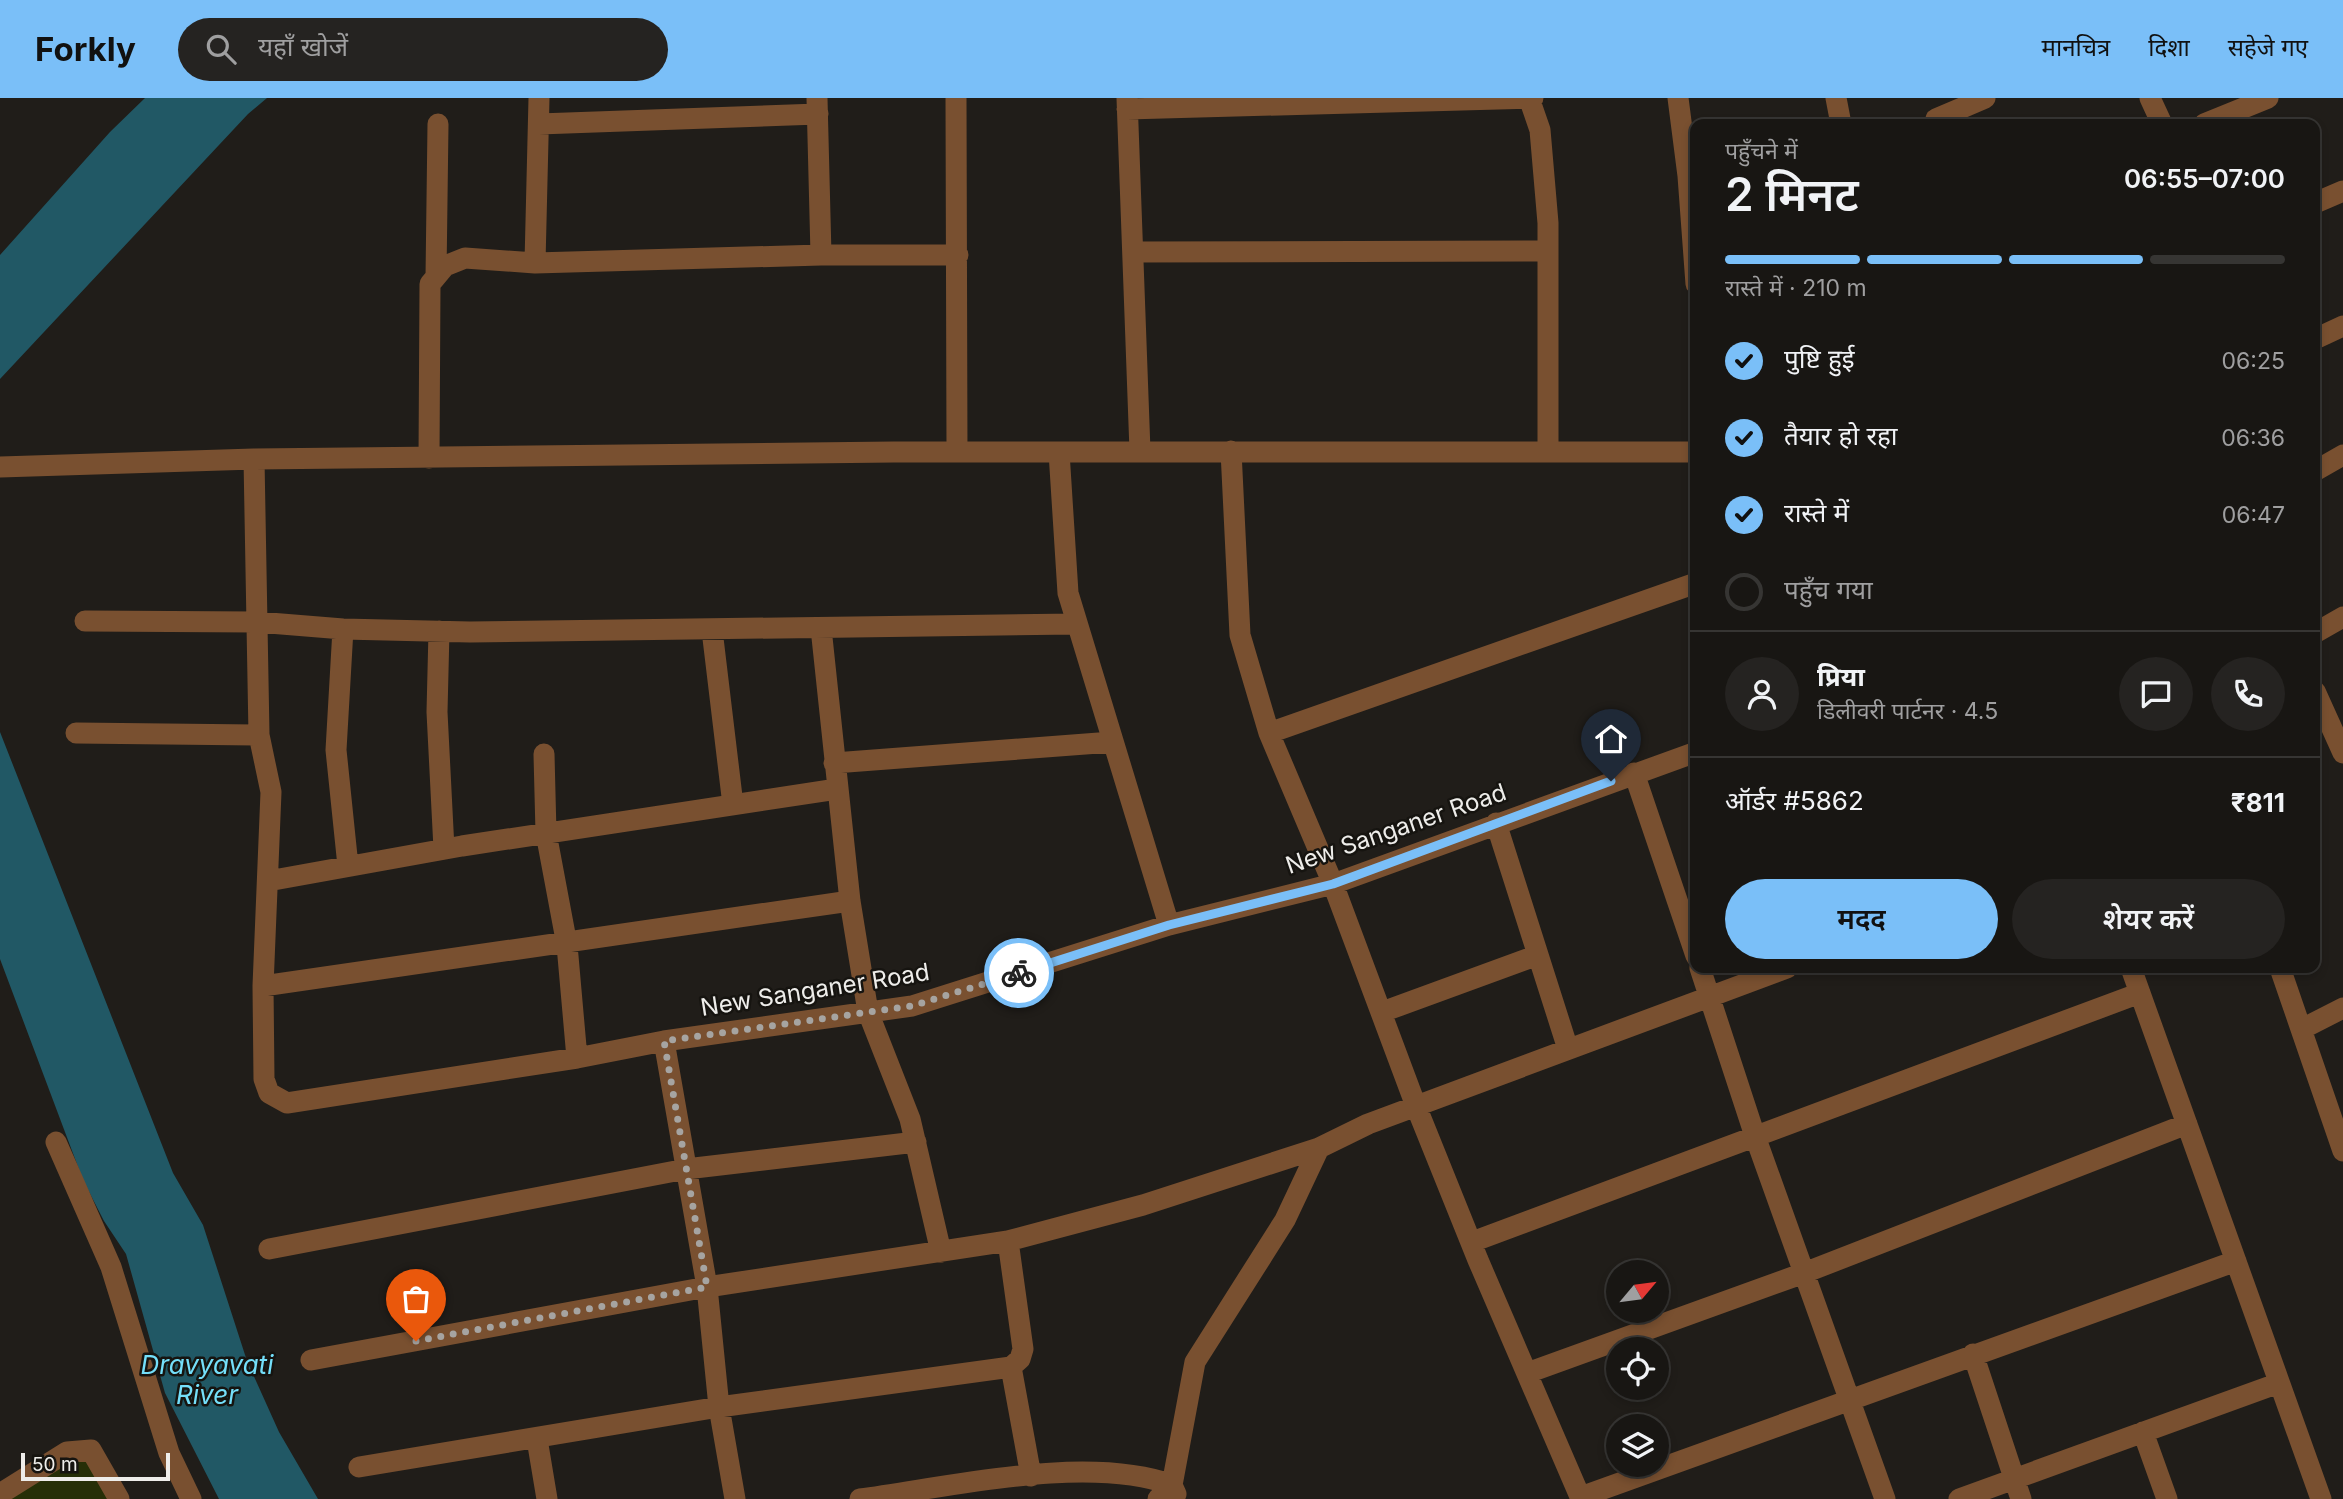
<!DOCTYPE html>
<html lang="hi">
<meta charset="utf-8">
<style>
body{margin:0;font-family:Inter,"Noto Sans Devanagari",sans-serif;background:#252321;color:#f1f3f6;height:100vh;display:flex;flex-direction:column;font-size:26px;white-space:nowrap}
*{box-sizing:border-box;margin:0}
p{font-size:23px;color:#9f9fa0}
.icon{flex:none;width:38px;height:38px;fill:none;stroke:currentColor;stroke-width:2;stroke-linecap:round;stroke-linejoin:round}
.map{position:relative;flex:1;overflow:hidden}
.sheet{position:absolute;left:1690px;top:21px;width:630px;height:854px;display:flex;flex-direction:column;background:#181613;border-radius:14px;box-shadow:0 4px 10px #0003,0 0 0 2px #363533}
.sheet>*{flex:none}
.needle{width:46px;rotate:61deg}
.buttons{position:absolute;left:1606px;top:1162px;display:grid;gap:14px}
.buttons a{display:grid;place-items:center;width:63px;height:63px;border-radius:50%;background:#181613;box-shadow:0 4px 10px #0003,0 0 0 2px #363533;font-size:35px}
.scale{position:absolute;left:21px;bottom:18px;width:149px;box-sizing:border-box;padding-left:7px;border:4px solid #eeedea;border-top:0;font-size:19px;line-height:24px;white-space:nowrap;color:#eeedea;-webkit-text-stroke:5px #161410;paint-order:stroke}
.pin{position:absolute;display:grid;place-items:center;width:60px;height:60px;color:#fff;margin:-72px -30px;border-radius:50% 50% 50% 0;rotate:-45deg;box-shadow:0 0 7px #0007}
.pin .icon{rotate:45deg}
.courier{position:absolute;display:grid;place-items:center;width:70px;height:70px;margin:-35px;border:5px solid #7abff8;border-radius:50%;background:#fff;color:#222;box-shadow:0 2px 9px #0007}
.headline em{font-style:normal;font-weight:600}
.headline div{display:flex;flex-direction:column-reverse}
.headline{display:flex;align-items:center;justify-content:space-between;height:119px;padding:0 35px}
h1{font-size:46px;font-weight:600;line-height:52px}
.bar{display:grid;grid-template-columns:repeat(4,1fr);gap:10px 7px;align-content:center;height:84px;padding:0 35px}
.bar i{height:9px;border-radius:5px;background:#363533}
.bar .active{background:#7abff8}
.bar p{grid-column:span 4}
.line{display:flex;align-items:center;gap:18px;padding:0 35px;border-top:2px solid #363533}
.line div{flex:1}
.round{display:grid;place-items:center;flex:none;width:74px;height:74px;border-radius:37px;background:#252321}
ol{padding:0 35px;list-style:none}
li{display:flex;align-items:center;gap:21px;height:77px}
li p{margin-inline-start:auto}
li .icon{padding:7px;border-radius:50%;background:#7abff8;color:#111;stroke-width:4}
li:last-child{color:#9f9fa0}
li i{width:38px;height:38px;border:4px solid #363533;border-radius:50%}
.primary-button{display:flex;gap:14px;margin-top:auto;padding:14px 35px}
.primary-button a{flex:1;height:80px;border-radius:42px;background:#7abff8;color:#111;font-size:28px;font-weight:600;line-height:80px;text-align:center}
.primary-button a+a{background:#252321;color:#f1f3f6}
header{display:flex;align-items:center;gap:42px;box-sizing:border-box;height:98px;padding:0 35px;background:#7abff8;color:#111}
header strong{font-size:33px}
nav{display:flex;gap:38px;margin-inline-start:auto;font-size:24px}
.search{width:490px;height:63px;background:#252321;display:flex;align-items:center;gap:18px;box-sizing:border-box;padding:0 24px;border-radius:38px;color:#9f9fa0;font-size:26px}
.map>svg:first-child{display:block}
.green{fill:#262f07}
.water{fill:#215865}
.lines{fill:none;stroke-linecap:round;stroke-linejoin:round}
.minor{stroke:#795030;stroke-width:21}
.done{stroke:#a6a4a1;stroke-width:7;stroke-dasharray:0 12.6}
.route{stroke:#7abff8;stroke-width:9}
.labels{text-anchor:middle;stroke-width:5;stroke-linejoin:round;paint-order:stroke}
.street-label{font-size:24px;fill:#eeedea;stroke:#161410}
.water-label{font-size:26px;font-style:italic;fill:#74dffa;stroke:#161410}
</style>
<header>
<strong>Forkly</strong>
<div class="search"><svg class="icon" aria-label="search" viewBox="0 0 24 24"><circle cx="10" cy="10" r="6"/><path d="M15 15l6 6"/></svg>यहाँ खोजें</div>
<nav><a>मानचित्र</a><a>दिशा</a><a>सहेजे गए</a></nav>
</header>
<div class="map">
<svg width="2343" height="1401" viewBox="0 0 2343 1401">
<rect width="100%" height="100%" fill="#201d19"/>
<path class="green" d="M 91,1352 L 119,1401 L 0,1401 Z"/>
<path class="water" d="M 145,0 L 267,0 L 248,16 L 0,281 L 0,157 L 110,34 Z
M 0,634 L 173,1075 L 203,1127 L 247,1263 L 279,1334 L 318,1401 L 219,1401 L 165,1295 L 126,1156 L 104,1123 L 83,1082 L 0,861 Z"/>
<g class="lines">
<path class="minor" d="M 817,0 L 821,157
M 956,0 L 957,354
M 1127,0 L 1140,353
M 1529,0 L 1540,32 L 1548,125 L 1548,353
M 1678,0 L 1688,78 L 1696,186
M 1836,0 L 1841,26
M 2150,0 L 2162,26
M 1127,11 L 1533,0
M 1936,21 L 1985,0
M 539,26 L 818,16
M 2204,26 L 2268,0
M 2315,105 L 2343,93
M 1133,154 L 1548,153
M 535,165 L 539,0
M 436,179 L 438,26
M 2315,241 L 2343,228
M 1231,353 L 1240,537 L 1269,635 L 1333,786 L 1416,1008 L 1478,1162 L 1581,1401
M 1059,354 L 1068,495 L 1169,827
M 429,360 L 430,186 L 445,168 L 465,160 L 535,165 L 821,157 L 958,157
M 254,361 L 259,637 L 271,694 L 263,888 L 264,981 L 269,995 L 287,1005 L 577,960 L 664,943 L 912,908 L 1169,827 L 1333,786 L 1696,654
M 0,369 L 254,361 L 894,354 L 1696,354
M 2315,373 L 2343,357
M 85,523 L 257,524 L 343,531 L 470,534 L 1075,526
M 821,530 L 850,803 L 868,914 L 910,1021 L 941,1154
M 343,531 L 336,652 L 348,768
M 712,532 L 733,707
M 439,533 L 437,614 L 444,751
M 2315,535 L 2343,519
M 2315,593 L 2343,655
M 76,635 L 259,637
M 1269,635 L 1696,485
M 544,656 L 546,735 L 567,847 L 577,960
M 834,665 L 1112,644
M 1634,675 L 1696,858
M 1496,725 L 1568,951
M 268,783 L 462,748 L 837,691
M 1700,870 L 1755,1038 L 1885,1401
M 2131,870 L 2321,1401
M 2280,870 L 2343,1053
M 263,888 L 850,803
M 1382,914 L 1538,857
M 2302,931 L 2343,910
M 664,943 L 707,1189 L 719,1309 L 735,1401
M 56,1044 L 111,1169 L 169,1355 L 191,1401
M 1472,1144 L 2140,895
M 269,1151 L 686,1071 L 916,1044
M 1973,1256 L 2021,1401
M 311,1262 L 707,1189 L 1008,1143 L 1143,1107 L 1319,1050 L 1368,1026 L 1787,870
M 1011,1269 L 1031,1378
M 1527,1275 L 1804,1175 L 2187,1026
M 2143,1334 L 2167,1401
M 537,1341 L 547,1401
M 359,1369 L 719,1309 L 1011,1269 L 1020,1261 L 1023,1251 L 1008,1143
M 0,1396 L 67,1354 L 91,1352 L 119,1401
M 1581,1399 L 2236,1163
M 860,1401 C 950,1389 1087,1356 1172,1387 L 1176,1396
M 1158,1401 L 1172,1387 L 1195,1264 L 1285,1122 L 1319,1050
M 1959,1401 L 2279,1285"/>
</g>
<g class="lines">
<path class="done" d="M 416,1243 L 707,1189 L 664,943 L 912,908 L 1019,875"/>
<path class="route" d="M 1019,875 L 1169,827 L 1333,786 L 1611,683"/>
</g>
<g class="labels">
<g class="street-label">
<text transform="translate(1396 731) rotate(-19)" y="8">New Sanganer Road</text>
<text transform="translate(815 892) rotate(-9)" y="8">New Sanganer Road</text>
</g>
<g class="water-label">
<text x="207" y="1276">Dravyavati<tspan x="207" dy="30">River</tspan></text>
</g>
</g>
</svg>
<div class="buttons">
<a><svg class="needle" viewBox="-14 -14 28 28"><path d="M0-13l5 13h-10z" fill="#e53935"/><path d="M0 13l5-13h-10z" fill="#9f9fa0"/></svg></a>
<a><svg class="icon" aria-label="locate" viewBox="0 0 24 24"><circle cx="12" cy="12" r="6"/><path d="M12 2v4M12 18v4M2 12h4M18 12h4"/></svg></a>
<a><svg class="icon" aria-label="layers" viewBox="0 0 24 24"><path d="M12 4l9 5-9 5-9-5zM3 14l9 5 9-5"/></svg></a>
</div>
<div class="scale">50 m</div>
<div class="pin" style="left:416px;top:1243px;background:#ea580c"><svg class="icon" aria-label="bag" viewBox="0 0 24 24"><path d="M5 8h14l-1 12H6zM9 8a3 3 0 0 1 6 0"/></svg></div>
<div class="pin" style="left:1611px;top:683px;background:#1f2937"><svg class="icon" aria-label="home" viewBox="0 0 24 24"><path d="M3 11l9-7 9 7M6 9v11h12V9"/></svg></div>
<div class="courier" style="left:1019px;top:875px"><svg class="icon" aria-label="bike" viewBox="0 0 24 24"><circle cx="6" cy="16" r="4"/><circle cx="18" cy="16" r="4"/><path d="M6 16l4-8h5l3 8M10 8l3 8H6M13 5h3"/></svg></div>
<section class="sheet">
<div class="headline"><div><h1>2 मिनट</h1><p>पहुँचने में</p></div><em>06:55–07:00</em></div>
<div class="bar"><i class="active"></i><i class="active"></i><i class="active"></i><i></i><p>रास्ते में · 210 m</p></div>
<ol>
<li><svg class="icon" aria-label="check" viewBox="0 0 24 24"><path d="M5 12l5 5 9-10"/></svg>पुष्टि हुई<p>06:25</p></li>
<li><svg class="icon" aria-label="check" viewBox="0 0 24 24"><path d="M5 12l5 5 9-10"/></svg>तैयार हो रहा<p>06:36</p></li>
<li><svg class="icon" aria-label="check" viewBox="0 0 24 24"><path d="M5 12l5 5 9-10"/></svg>रास्ते में<p>06:47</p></li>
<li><i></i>पहुँच गया</li>
</ol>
<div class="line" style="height:126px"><a class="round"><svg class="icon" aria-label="person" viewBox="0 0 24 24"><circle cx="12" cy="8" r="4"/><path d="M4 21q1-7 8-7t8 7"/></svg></a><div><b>प्रिया</b><p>डिलीवरी पार्टनर · 4.5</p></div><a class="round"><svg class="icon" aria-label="chat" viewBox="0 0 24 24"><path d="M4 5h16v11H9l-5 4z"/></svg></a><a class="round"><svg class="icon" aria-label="phone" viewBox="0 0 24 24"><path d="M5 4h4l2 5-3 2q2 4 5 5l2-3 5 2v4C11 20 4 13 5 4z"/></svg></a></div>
<div class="line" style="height:91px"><div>ऑर्डर #5862</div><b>₹811</b></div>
<div class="primary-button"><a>मदद</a><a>शेयर करें</a></div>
</section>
</div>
